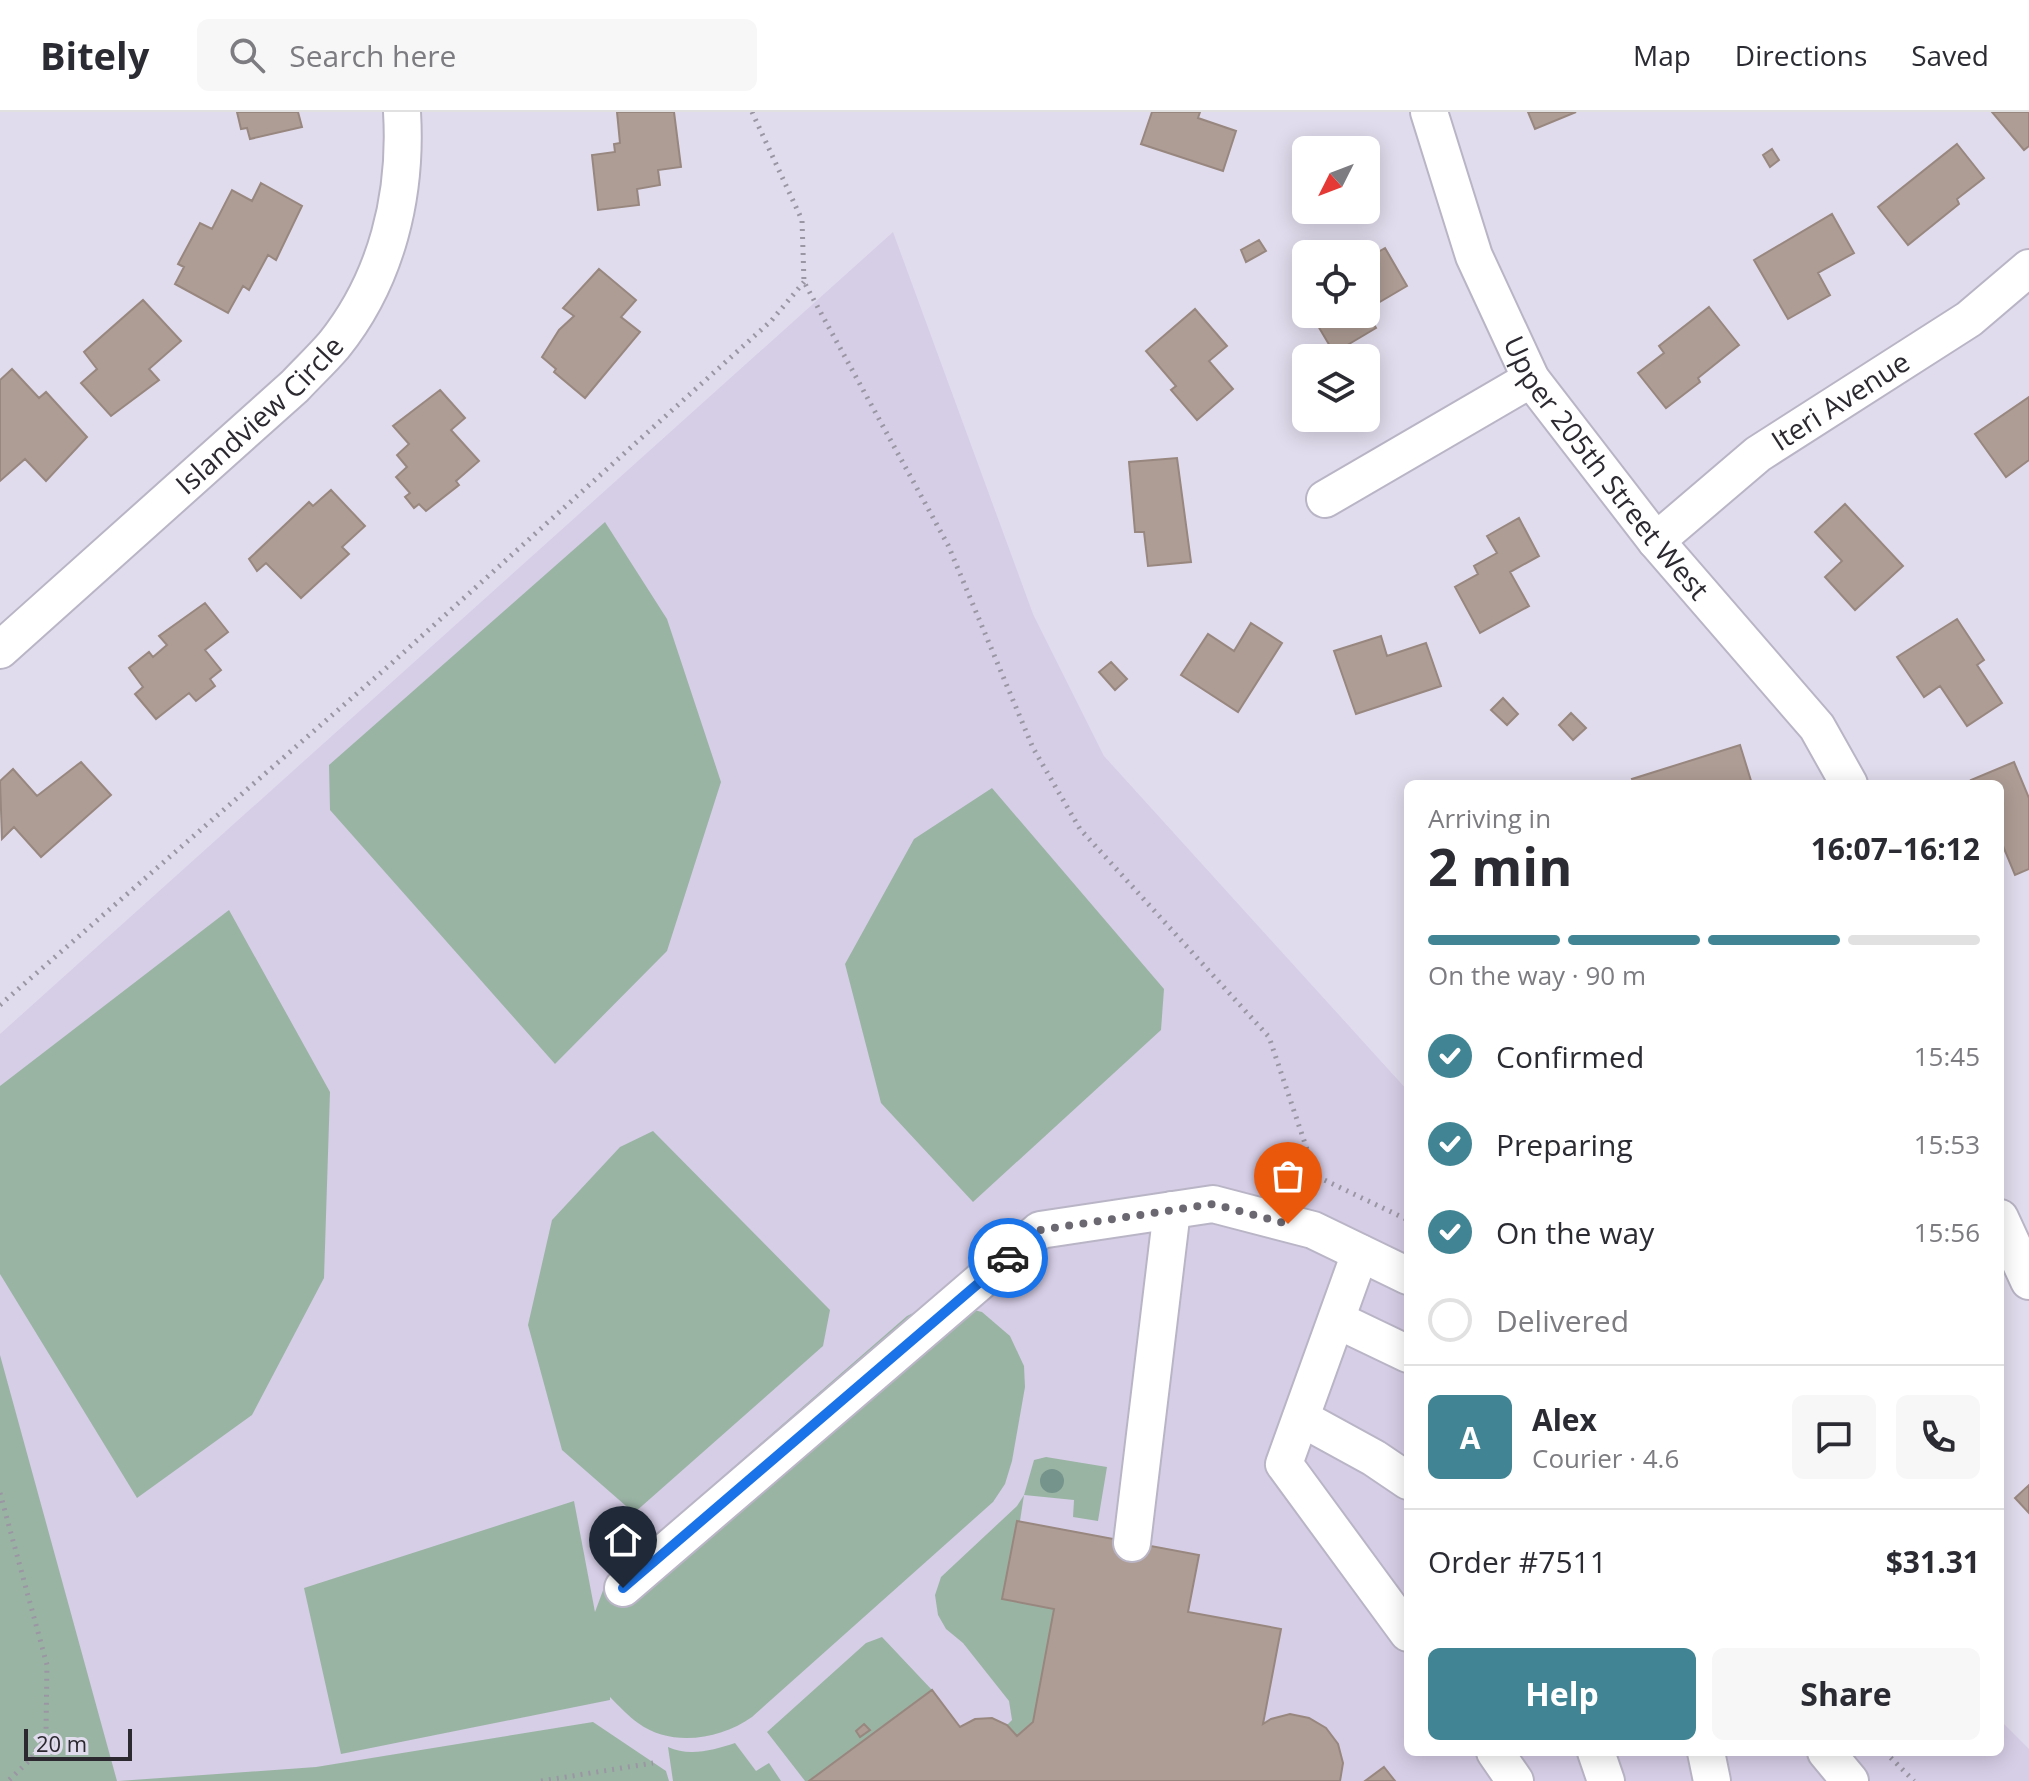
<!DOCTYPE html>
<meta charset="utf-8">
<style>
body{margin:0;font-family:"Open Sans",sans-serif;background:#f7f7f7;color:#2b2b33;height:100vh;display:flex;flex-direction:column;font-size:30px;white-space:nowrap}
*{box-sizing:border-box;margin:0}
p{font-size:26px;color:#7c7c81}
.icon{flex:none;width:44px;height:44px;fill:none;stroke:currentColor;stroke-width:2;stroke-linecap:round;stroke-linejoin:round}
.map{position:relative;flex:1;overflow:hidden}
.drawer{position:absolute;left:1404px;top:668px;width:600px;height:976px;display:flex;flex-direction:column;background:#fff;border-radius:12px;box-shadow:0 4px 20px #0003}
.drawer>*{flex:none}
.needle{width:52px;rotate:228deg}
.tools{position:absolute;left:1292px;top:24px;display:grid;gap:16px}
.tools a{display:grid;place-items:center;width:88px;height:88px;border-radius:12px;background:#fff;box-shadow:0 4px 20px #0003;font-size:40px}
.scale{position:absolute;left:24px;bottom:20px;width:108px;box-sizing:border-box;padding-left:8px;border:4px solid #2c2a30;border-top:0;font-size:22px;line-height:28px;white-space:nowrap;color:#2c2a30;-webkit-text-stroke:6px #e1dced;paint-order:stroke}
.pin{position:absolute;display:grid;place-items:center;width:68px;height:68px;color:#fff;margin:-82px -34px;border-radius:50% 50% 50% 0;rotate:-45deg;box-shadow:0 0 8px #0007}
.pin .icon{rotate:45deg}
.courier{position:absolute;display:grid;place-items:center;width:80px;height:80px;margin:-40px;border:6px solid #1a73e8;border-radius:50%;background:#fff;color:#222;box-shadow:0 2px 10px #0007}
.summary em{font-style:normal;font-weight:700}
.summary div{display:flex;flex-direction:column-reverse}
.summary{display:flex;align-items:center;justify-content:space-between;height:136px;padding:0 24px}
h1{font-size:52px;font-weight:700;line-height:60px}
.bar{display:grid;grid-template-columns:repeat(4,1fr);gap:12px 8px;align-content:center;height:96px;padding:0 24px}
.bar i{height:10px;border-radius:6px;background:#e1e1e2}
.bar .on{background:#418594}
.bar p{grid-column:span 4}
.line{display:flex;align-items:center;gap:20px;padding:0 24px;border-top:2px solid #e1e1e2}
.line div{flex:1}
.round{display:grid;place-items:center;flex:none;width:84px;height:84px;border-radius:12px;background:#f7f7f7}
ol{padding:0 24px;list-style:none}
li{display:flex;align-items:center;gap:24px;height:88px}
li p{margin-inline-start:auto}
li .icon{padding:8px;border-radius:50%;background:#418594;color:#fff;stroke-width:4}
li:last-child{color:#7c7c81}
li i{width:44px;height:44px;border:4px solid #e1e1e2;border-radius:50%}
.cta{display:flex;gap:16px;margin-top:auto;padding:16px 24px}
.cta a{flex:1;height:92px;border-radius:12px;background:#418594;color:#fff;font-size:32px;font-weight:700;line-height:92px;text-align:center}
.cta a+a{background:#f7f7f7;color:#2b2b33}
header{display:flex;align-items:center;gap:48px;box-sizing:border-box;height:112px;padding:0 40px;background:#fff;border-bottom:2px solid #e1e1e2}
header strong{font-size:38px}
nav{display:flex;gap:44px;margin-inline-start:auto;font-size:28px}
.search{width:560px;height:72px;background:#f7f7f7;display:flex;align-items:center;gap:20px;box-sizing:border-box;padding:0 28px;border-radius:12px;color:#7c7c81;font-size:30px}
.map>svg:first-child{display:block}
.built{fill:#d6cee6}
.green{fill:#9ab4a4}
.building{fill:#ae9d95;stroke:#98877f;stroke-width:2}
.lines{fill:none;stroke-linecap:round;stroke-linejoin:round}
.minor-casing{stroke:#bab5c6;stroke-width:40}
.path{stroke:#9a96a3;stroke-width:5;stroke-dasharray:2 6;stroke-linecap:butt}
.minor{stroke:#fff;stroke-width:36}
.tree{fill:#75948c}
.done{stroke:#6b6872;stroke-width:8;stroke-dasharray:0 14.4}
.route{stroke:#1a73e8;stroke-width:10}
.labels{text-anchor:middle;stroke-width:8;stroke-linejoin:round;paint-order:stroke}
.street-label{font-size:28px;fill:#2c2a30;stroke:#e1dced}
</style>
<header>
<strong>Bitely</strong>
<div class="search"><svg class="icon" aria-label="search" viewBox="0 0 24 24"><circle cx="10" cy="10" r="6"/><path d="M15 15l6 6"/></svg>Search here</div>
<nav><a>Map</a><a>Directions</a><a>Saved</a></nav>
</header>
<div class="map">
<svg width="2029" height="1669" viewBox="0 0 2029 1669">
<rect width="100%" height="100%" fill="#e1dced"/>
<path class="built" d="M 893,120 L 1033,502 L 1104,644 L 1408,979 L 1408,1640 L 2000,1640 L 2000,1608 L 2029,1637 L 2029,1669 L 0,1669 L 0,922 Z"/>
<path class="green" d="M 605,410 L 667,507 L 721,670 L 667,839 L 555,952 L 330,698 L 329,653 Z
M 992,676 L 1164,877 L 1161,918 L 973,1090 L 881,991 L 845,852 L 914,727 Z
M 229,798 L 330,980 L 324,1166 L 252,1303 L 137,1386 L 0,1162 L 0,974 Z
M 653,1019 L 830,1198 L 823,1234 L 634,1401 L 562,1338 L 528,1213 L 552,1108 L 620,1035 Z
M 954,1193 L 982,1200 L 1010,1224 L 1024,1254 L 1025,1275 L 1012,1349 L 1005,1372 L 993,1390 L 752,1605 C 721,1627 672,1636 638,1611 C 628,1604 619,1594 610,1585 L 610,1588 L 341,1642 L 304,1476 L 574,1389 L 595,1500 L 605,1473 L 620,1454 L 907,1204 L 919,1198 Z
M 0,1243 L 117,1669 L 0,1669 Z
M 1046,1345 L 1107,1355 L 1098,1409 L 1073,1405 L 1074,1388 L 1024,1383 L 1020,1409 L 1017,1410 L 1002,1487 L 1054,1497 L 1033,1610 L 1017,1624 L 1007,1613 L 1012,1608 L 1009,1589 L 963,1531 L 946,1517 L 938,1503 L 935,1483 L 941,1465 L 1017,1394 L 1024,1383 L 1034,1348 Z
M 882,1525 L 932,1578 L 809,1669 L 805,1669 L 767,1620 L 866,1531 Z
M 593,1610 L 666,1659 L 669,1669 L 118,1669 L 316,1655 Z
M 735,1631 L 756,1659 L 769,1651 L 781,1669 L 673,1669 L 668,1635 C 689,1645 714,1638 735,1631 Z"/>
<path class="building" d="M 237,0 L 298,0 L 302,15 L 250,27 L 247,16 L 241,17 Z
M 617,0 L 674,0 L 681,55 L 658,58 L 660,73 L 637,77 L 639,93 L 598,98 L 592,43 L 615,40 L 614,32 L 620,31 Z
M 1152,0 L 1200,0 L 1198,6 L 1236,19 L 1223,59 L 1141,32 Z
M 1528,0 L 1576,0 L 1535,17 Z
M 1992,0 L 2029,0 L 2029,34 L 2024,38 Z
M 1957,32 L 1984,66 L 1957,87 L 1959,92 L 1908,133 L 1878,95 Z
M 1772,37 L 1779,48 L 1770,55 L 1763,43 Z
M 261,71 L 302,94 L 276,148 L 268,143 L 249,178 L 243,174 L 228,201 L 175,172 L 184,155 L 178,152 L 200,111 L 212,117 L 232,78 L 252,89 Z
M 1832,102 L 1854,141 L 1818,161 L 1830,183 L 1788,207 L 1754,148 Z
M 1259,128 L 1266,139 L 1246,150 L 1241,138 Z
M 1385,136 L 1407,174 L 1366,198 L 1366,147 Z
M 599,157 L 636,188 L 621,205 L 640,220 L 585,286 L 554,260 L 556,257 L 542,245 L 559,218 L 574,204 L 563,196 Z
M 143,188 L 181,229 L 149,257 L 159,268 L 111,304 L 81,271 L 97,257 L 84,240 Z
M 1709,195 L 1739,233 L 1698,266 L 1700,270 L 1666,296 L 1638,261 L 1664,241 L 1659,234 Z
M 1195,197 L 1227,234 L 1209,249 L 1233,277 L 1197,308 L 1171,278 L 1176,274 L 1146,239 Z
M 1366,199 L 1376,216 L 1334,241 L 1311,202 L 1366,202 Z
M 12,257 L 39,286 L 46,280 L 87,325 L 46,369 L 25,347 L 0,369 L 0,268 Z
M 440,278 L 465,306 L 451,318 L 479,349 L 456,369 L 459,373 L 426,399 L 419,392 L 414,396 L 405,385 L 410,381 L 396,365 L 407,355 L 397,343 L 409,332 L 393,314 Z
M 2029,285 L 2029,348 L 2006,365 L 1975,322 Z
M 1177,346 L 1191,450 L 1148,454 L 1144,420 L 1135,420 L 1129,350 Z
M 331,378 L 365,414 L 342,435 L 349,442 L 301,486 L 266,451 L 257,459 L 249,447 L 309,390 L 313,394 Z
M 1845,392 L 1903,454 L 1855,498 L 1825,465 L 1842,449 L 1815,420 Z
M 1519,406 L 1539,444 L 1510,460 L 1529,494 L 1480,521 L 1455,475 L 1478,462 L 1474,454 L 1497,441 L 1487,424 Z
M 205,491 L 228,520 L 205,538 L 221,558 L 210,567 L 215,574 L 196,589 L 189,581 L 156,607 L 135,582 L 143,575 L 129,556 L 149,540 L 153,545 L 167,533 L 159,524 Z
M 1957,507 L 1984,548 L 1977,553 L 2002,591 L 1967,614 L 1940,574 L 1924,585 L 1897,545 Z
M 1251,511 L 1282,531 L 1238,600 L 1181,563 L 1208,522 L 1234,539 Z
M 1381,524 L 1387,544 L 1426,531 L 1441,574 L 1356,602 L 1334,539 Z
M 1111,550 L 1127,567 L 1115,578 L 1099,560 Z
M 1503,586 L 1518,602 L 1507,613 L 1491,598 Z
M 1571,601 L 1586,616 L 1573,628 L 1559,613 Z
M 1740,633 L 1752,672 L 1634,672 L 1632,667 Z
M 81,650 L 111,683 L 41,745 L 14,715 L 2,727 L 0,669 L 13,657 L 37,684 Z
M 2014,650 L 2029,686 L 2029,757 L 2015,763 L 2003,734 L 2000,735 L 2000,672 L 1973,672 L 1971,668 Z
M 2029,1373 L 2029,1401 L 2015,1386 Z
M 1017,1409 L 1199,1443 L 1188,1500 L 1281,1517 L 1263,1612 L 1271,1607 L 1290,1602 L 1309,1606 L 1326,1616 L 1338,1632 L 1343,1651 L 1340,1669 L 809,1669 L 932,1578 L 960,1615 L 975,1607 L 992,1606 L 1007,1613 L 1017,1624 L 1033,1610 L 1054,1497 L 1002,1487 Z
M 864,1612 L 870,1618 L 860,1625 L 856,1619 Z
M 1384,1655 L 1395,1669 L 1365,1669 Z"/>
<g class="lines">
<defs>
<g id="minor">
<path id="s1" d="M 1429,0 L 1474,144 L 1531,267 L 1656,429 L 1817,615 L 1849,672"/>
<path d="M 1325,387 L 1531,267"/>
<path id="s2" d="M 1656,429 L 1758,342 L 1969,207 L 2029,156"/>
<path id="s3" d="M 0,538 L 295,274 C 308,260 322,247 334,233 C 387,167 407,83 402,0"/>
<path d="M 2000,1106 L 2029,1169"/>
<path d="M 1360,1141 L 1284,1352 L 1408,1521"/>
<path d="M 1337,1208 L 1408,1242"/>
<path d="M 1301,1306 L 1374,1346 L 1408,1369"/>
<path d="M 1132,1431 L 1172,1098"/>
<path d="M 623,1476 L 1040,1118 L 1213,1092 L 1313,1118 L 1408,1164"/>
<path d="M 1495,1640 L 1515,1669"/>
<path d="M 1596,1640 L 1606,1669"/>
<path d="M 1706,1640 L 1712,1669"/>
<path d="M 1826,1640 L 1850,1669"/>
</g>
</defs>
<use href="#minor" class="minor-casing"/>
<path class="path" d="M 752,0 L 802,108 L 804,170 L 948,433 L 1033,636 L 1080,717 L 1269,925 L 1316,1064 L 1408,1108
M 0,893 L 393,550 L 771,209 L 804,170
M 0,1381 L 47,1553 L 46,1618 L 31,1647 L 8,1669
M 1885,1640 L 1914,1669
M 541,1669 L 653,1651"/>
<use href="#minor" class="minor"/>
</g>
<circle class="tree" cx="1052" cy="1369" r="12"/>
<g class="lines">
<path class="done" d="M 1008,1146 L 1040,1118 L 1213,1092 L 1288,1112"/>
<path class="route" d="M 623,1476 L 1008,1146"/>
</g>
<g class="labels">
<g class="street-label">
<text dy="10" stroke="none"><textPath href="#s2" startOffset="232">Iteri Avenue</textPath></text>
<text dy="10" stroke="none"><textPath href="#s3" startOffset="350">Islandview Circle</textPath></text>
<text dy="10" stroke="none"><textPath href="#s1" startOffset="402">Upper 205th Street West</textPath></text>
</g>
</g>
</svg>
<div class="tools">
<a><svg class="needle" viewBox="-14 -14 28 28"><path d="M0-13l5 13h-10z" fill="#e53935"/><path d="M0 13l5-13h-10z" fill="#7c7c81"/></svg></a>
<a><svg class="icon" aria-label="locate" viewBox="0 0 24 24"><circle cx="12" cy="12" r="6"/><path d="M12 2v4M12 18v4M2 12h4M18 12h4"/></svg></a>
<a><svg class="icon" aria-label="layers" viewBox="0 0 24 24"><path d="M12 4l9 5-9 5-9-5zM3 14l9 5 9-5"/></svg></a>
</div>
<div class="scale">20 m</div>
<div class="pin" style="left:1288px;top:1112px;background:#ea580c"><svg class="icon" aria-label="bag" viewBox="0 0 24 24"><path d="M5 8h14l-1 12H6zM9 8a3 3 0 0 1 6 0"/></svg></div>
<div class="pin" style="left:623px;top:1476px;background:#1f2937"><svg class="icon" aria-label="home" viewBox="0 0 24 24"><path d="M3 11l9-7 9 7M6 9v11h12V9"/></svg></div>
<div class="courier" style="left:1008px;top:1146px"><svg class="icon" aria-label="car" viewBox="0 0 24 24"><path d="M5 17H2v-5l4-1 3-4h7l3 4 3 1v5h-3M9 17h6M6 11h13"/><circle cx="7" cy="17" r="2"/><circle cx="17" cy="17" r="2"/></svg></div>
<section class="drawer">
<div class="summary"><div><h1>2 min</h1><p>Arriving in</p></div><em>16:07–16:12</em></div>
<div class="bar"><i class="on"></i><i class="on"></i><i class="on"></i><i></i><p>On the way · 90 m</p></div>
<ol>
<li><svg class="icon" aria-label="check" viewBox="0 0 24 24"><path d="M5 12l5 5 9-10"/></svg>Confirmed<p>15:45</p></li>
<li><svg class="icon" aria-label="check" viewBox="0 0 24 24"><path d="M5 12l5 5 9-10"/></svg>Preparing<p>15:53</p></li>
<li><svg class="icon" aria-label="check" viewBox="0 0 24 24"><path d="M5 12l5 5 9-10"/></svg>On the way<p>15:56</p></li>
<li><i></i>Delivered</li>
</ol>
<div class="line" style="height:144px"><b class="round" style="background:#418594;color:#fff">A</b><div><b>Alex</b><p>Courier · 4.6</p></div><a class="round"><svg class="icon" aria-label="chat" viewBox="0 0 24 24"><path d="M4 5h16v11H9l-5 4z"/></svg></a><a class="round"><svg class="icon" aria-label="phone" viewBox="0 0 24 24"><path d="M5 4h4l2 5-3 2q2 4 5 5l2-3 5 2v4C11 20 4 13 5 4z"/></svg></a></div>
<div class="line" style="height:104px"><div>Order #7511</div><b>$31.31</b></div>
<div class="cta"><a>Help</a><a>Share</a></div>
</section>
</div>
